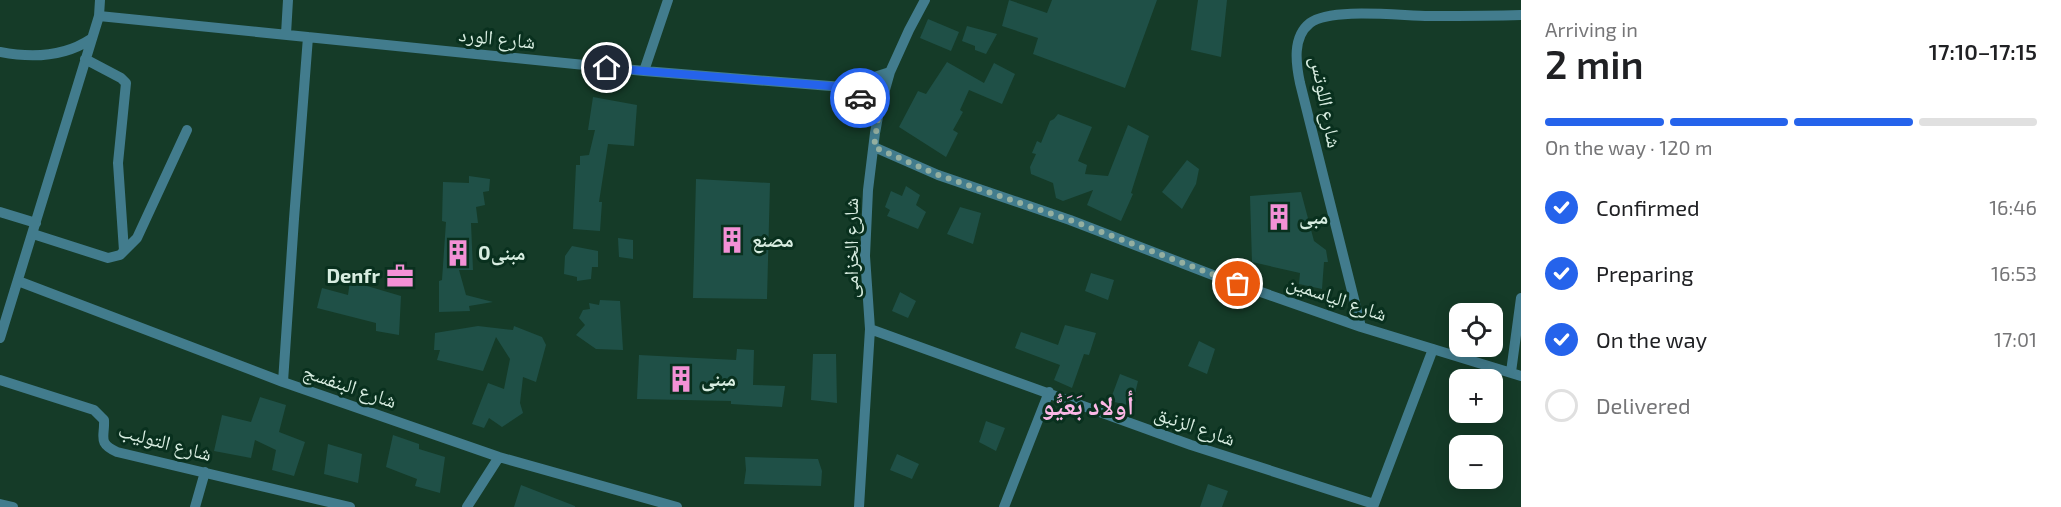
<!DOCTYPE html>
<meta charset="utf-8">
<style>
body{margin:0;font-family:"Exo 2","Noto Naskh Arabic",sans-serif;background:#f2f2f2;color:#202124;height:100vh;display:flex;flex-direction:column;font-size:22px;white-space:nowrap}
*{box-sizing:border-box;margin:0}
p{font-size:20px;color:#757577}
.icon{flex:none;width:33px;height:33px;fill:none;stroke:currentColor;stroke-width:2;stroke-linecap:round;stroke-linejoin:round}
.map{position:relative;flex:1;overflow:hidden}
.panel{display:flex;flex-direction:column;background:#fff;width:540px}
.panel>*{flex:none}
.buttons{position:absolute;left:1449px;top:303px;display:grid;gap:12px}
.buttons a{display:grid;place-items:center;width:54px;height:54px;border-radius:12px;background:#fff;box-shadow:0 3px 15px #0003;font-size:30px}
.pin{position:absolute;display:grid;place-items:center;width:51px;height:51px;color:#fff;margin:-26px;border:3px solid #fff;border-radius:50%;box-shadow:0 2px 6px #0007}
.courier{position:absolute;display:grid;place-items:center;width:60px;height:60px;margin:-30px;border:4px solid #2563eb;border-radius:50%;background:#fff;color:#222;box-shadow:0 2px 8px #0007}
.head em{font-style:normal;font-weight:600}
.head div{display:flex;flex-direction:column-reverse}
.head{display:flex;align-items:center;justify-content:space-between;height:102px;padding:0 24px}
h1{font-size:39px;font-weight:600;line-height:45px}
.bar{display:grid;grid-template-columns:repeat(4,1fr);gap:9px 6px;align-content:center;height:72px;padding:0 24px}
.bar i{height:8px;border-radius:4px;background:#e0e0e0}
.bar .current{background:#2563eb}
.bar p{grid-column:span 4}
ol{padding:0 24px;list-style:none}
li{display:flex;align-items:center;gap:18px;height:66px}
li p{margin-inline-start:auto}
li .icon{padding:6px;border-radius:50%;background:#2563eb;color:#fff;stroke-width:4}
li:last-child{color:#757577}
li i{width:33px;height:33px;border:3px solid #e0e0e0;border-radius:50%}
main{display:flex;flex:1;min-height:0}
.map>svg:first-child{display:block}
.building{fill:#1f5047}
.lines{fill:none;stroke-linecap:round;stroke-linejoin:round}
.minor{stroke:#427c8d;stroke-width:10}
.done{stroke:#94afa0;stroke-width:6;stroke-dasharray:0 10.8}
.route{stroke:#2563eb;stroke-width:8}
.labels{text-anchor:middle;stroke-width:6;stroke-linejoin:round;paint-order:stroke}
.street-label{font-size:20px;fill:#d8ede1;stroke:#09301e}
.poi-label{font-size:20px;font-weight:bold;fill:#d8ede1;stroke:#09301e;text-anchor:start}
.district-label{font-size:26px;font-weight:bold;fill:#fcb7e6;stroke:#09301e}
</style>
<main>
<div class="map">
<svg width="1521" height="507" viewBox="0 0 1521 507">
<rect width="100%" height="100%" fill="#153b28"/>
<path class="building" d="M 1009,0 L 1047,13 L 1052,0 L 1157,0 L 1125,88 L 1033,54 L 1038,38 L 1002,26 Z
M 1198,0 L 1227,0 L 1221,57 L 1191,50 Z
M 928,19 L 959,32 L 951,51 L 920,38 Z
M 967,26 L 997,34 L 986,54 L 975,50 L 975,46 L 962,41 Z
M 947,62 L 984,83 L 994,63 L 1015,74 L 1002,104 L 969,90 L 960,110 L 963,112 L 953,130 L 958,133 L 946,157 L 899,127 L 918,91 L 926,94 Z
M 593,97 L 637,105 L 634,146 L 608,144 L 599,202 L 602,202 L 600,231 L 573,229 L 576,165 L 580,165 L 580,156 L 589,155 L 595,130 L 588,130 Z
M 1058,114 L 1092,127 L 1078,161 L 1087,165 L 1085,174 L 1108,176 L 1128,125 L 1149,136 L 1131,193 L 1133,194 L 1121,221 L 1087,205 L 1093,190 L 1063,201 L 1056,198 L 1053,183 L 1031,174 L 1030,167 L 1036,154 L 1032,153 L 1037,141 L 1041,143 L 1050,121 L 1054,119 Z
M 1187,160 L 1199,169 L 1196,184 L 1182,209 L 1162,192 Z
M 469,176 L 490,179 L 489,191 L 483,192 L 485,205 L 476,207 L 478,223 L 471,223 L 473,270 L 459,270 L 466,295 L 493,302 L 469,306 L 470,311 L 439,312 L 439,281 L 442,280 L 446,222 L 442,221 L 443,182 L 469,183 Z
M 696,179 L 770,183 L 767,299 L 693,298 Z
M 906,186 L 920,195 L 916,205 L 926,212 L 918,229 L 887,216 L 890,210 L 885,207 L 891,191 L 902,196 Z
M 1301,192 L 1314,241 L 1326,250 L 1328,262 L 1324,262 L 1322,289 L 1299,284 L 1300,273 L 1252,262 L 1250,196 Z
M 960,207 L 981,213 L 973,244 L 947,234 Z
M 618,238 L 633,240 L 633,259 L 619,257 Z
M 572,246 L 598,251 L 598,267 L 592,267 L 591,279 L 577,281 L 577,277 L 564,274 L 565,256 Z
M 1091,273 L 1114,280 L 1108,300 L 1085,291 Z
M 350,281 L 401,296 L 399,335 L 376,331 L 376,323 L 317,308 L 322,288 L 348,295 Z
M 900,292 L 916,301 L 908,318 L 892,311 Z
M 600,300 L 620,301 L 623,350 L 596,349 L 576,335 L 585,325 L 579,318 L 583,310 L 590,309 L 589,303 L 599,305 Z
M 1065,325 L 1096,333 L 1089,355 L 1084,354 L 1072,388 L 1054,380 L 1060,365 L 1015,348 L 1021,332 L 1058,345 Z
M 478,326 L 513,330 L 514,326 L 542,337 L 546,345 L 536,382 L 523,377 L 520,403 L 523,413 L 502,427 L 489,418 L 484,428 L 472,424 L 488,383 L 504,389 L 510,359 L 496,337 L 483,371 L 437,360 L 440,350 L 434,350 L 435,333 Z
M 1199,341 L 1215,349 L 1207,374 L 1188,366 Z
M 737,349 L 754,350 L 753,385 L 785,386 L 782,407 L 731,404 L 731,401 L 637,399 L 639,355 L 736,360 Z
M 813,354 L 836,354 L 837,403 L 811,400 Z
M 1120,374 L 1138,381 L 1132,406 L 1110,401 Z
M 260,397 L 286,405 L 279,432 L 305,442 L 294,476 L 272,470 L 276,450 L 255,440 L 251,458 L 214,451 L 222,415 L 251,422 Z
M 986,421 L 1005,428 L 996,451 L 979,442 Z
M 393,435 L 419,444 L 419,449 L 445,457 L 440,493 L 415,486 L 417,479 L 386,467 Z
M 328,444 L 362,454 L 358,483 L 324,474 Z
M 897,454 L 919,464 L 912,479 L 890,470 Z
M 745,457 L 818,459 L 822,471 L 821,486 L 744,484 L 746,470 Z
M 1208,484 L 1228,491 L 1222,507 L 1200,507 Z
M 521,485 L 575,506 L 575,507 L 514,507 Z"/>
<g class="lines">
<path class="minor" d="M 99,16 L 644,71 L 843,87 L 890,72
M 286,34 L 288,0
M 0,52 C 31,58 64,57 91,39
M 644,71 L 668,0
M 843,87 L 879,111
M 874,147 L 938,175 L 1070,220 L 1218,277 L 1361,327 L 1521,376
M 0,212 L 36,223
M 33,234 L 108,258 L 120,255 L 124,251 L 118,163 L 126,83 L 121,78 L 85,59
M 124,251 L 137,238 L 187,130
M 18,281 L 283,382 L 499,457 L 677,507
M 1361,327 L 1300,83 C 1296,64 1292,37 1310,23 C 1331,7 1402,16 1429,16 C 1459,16 1490,16 1521,15
M 870,329 L 1191,445 L 1374,504
M 0,338 L 99,16 L 100,0
M 1511,372 L 1521,298
M 0,380 L 94,410 L 104,420 C 105,437 97,443 117,452 L 350,507
M 283,382 L 294,219 L 308,37
M 0,504 L 13,507
M 195,507 L 205,472
M 467,507 L 499,457
M 859,507 L 870,329 L 865,256 L 868,190 L 875,133 L 879,111 L 890,72 L 909,30 L 925,0
M 1004,507 L 1049,392
M 1373,507 L 1433,349"/>
</g>
<g class="lines">
<path class="done" d="M 860,98 L 879,111 L 874,147 L 938,175 L 1070,220 L 1238,284"/>
<path class="route" d="M 607,68 L 843,87 L 860,98"/>
</g>
<defs>
<symbol id="building-bare" viewBox="-9 -9 18 18"><path d="M-4-6H4V6H1V3H-1V6H-4ZM-2.5-4.3h1.7v1.8h-1.7ZM.8-4.3h1.7v1.8H.8ZM-2.5-1h1.7V.8h-1.7ZM.8-1h1.7V.8H.8Z" fill="#f391d6" stroke="#09301e" stroke-width="2.5" paint-order="stroke"/></symbol>
<symbol id="office-bare" viewBox="-9 -9 18 18"><path d="M-6-3h4V-5.5h4V-3h4V5H-6ZM-1-4.5V-3h2v-1.5ZM-6 0V1H6V0Z" fill="#f391d6" stroke="#09301e" stroke-width="2.5" paint-order="stroke"/></symbol>
</defs>
<g fill-rule="evenodd">
<use href="#building-bare" x="1260" y="198" width="38" height="38"/>
<use href="#building-bare" x="713" y="221" width="38" height="38"/>
<use href="#building-bare" x="439" y="234" width="38" height="38"/>
<use href="#office-bare" x="381" y="257" width="38" height="38"/>
<use href="#building-bare" x="662" y="360" width="38" height="38"/>
</g>
<g class="labels">
<g class="street-label">
<text transform="translate(497 38) rotate(6)" y="7">شارع الورد</text>
<text transform="translate(1326 102) rotate(79)" y="7">شارع اللوتس</text>
<text transform="translate(851 248) rotate(-90)" y="7">شارع الخزامى</text>
<text transform="translate(1337 298) rotate(19)" y="7">شارع الياسمين</text>
<text transform="translate(350 386) rotate(19)" y="7">شارع البنفسج</text>
<text transform="translate(1195 426) rotate(19)" y="7">شارع الزنبق</text>
<text transform="translate(165 442) rotate(15)" y="7">شارع التوليب</text>
</g>
<g class="poi-label">
<text x="1299" y="224">مبى</text>
<text x="752" y="247">مصنع</text>
<text x="478" y="260">مبنى0</text>
<text x="380" y="283" text-anchor="end">Denfr</text>
<text x="701" y="386">مبنى</text>
</g>
<g class="district-label">
<text x="1088" y="415">أولاد بَعَيُّو</text>
</g>
</g>
</svg>
<div class="buttons">
<a><svg class="icon" aria-label="locate" viewBox="0 0 24 24"><circle cx="12" cy="12" r="6"/><path d="M12 2v4M12 18v4M2 12h4M18 12h4"/></svg></a>
<a>+</a>
<a>−</a>
</div>
<div class="pin" style="left:1238px;top:284px;background:#ea580c"><svg class="icon" aria-label="bag" viewBox="0 0 24 24"><path d="M5 8h14l-1 12H6zM9 8a3 3 0 0 1 6 0"/></svg></div>
<div class="pin" style="left:607px;top:68px;background:#1f2937"><svg class="icon" aria-label="home" viewBox="0 0 24 24"><path d="M3 11l9-7 9 7M6 9v11h12V9"/></svg></div>
<div class="courier" style="left:860px;top:98px"><svg class="icon" aria-label="car" viewBox="0 0 24 24"><path d="M5 17H2v-5l4-1 3-4h7l3 4 3 1v5h-3M9 17h6M6 11h13"/><circle cx="7" cy="17" r="2"/><circle cx="17" cy="17" r="2"/></svg></div>
</div>
<section class="panel">
<div class="head"><div><h1>2 min</h1><p>Arriving in</p></div><em>17:10–17:15</em></div>
<div class="bar"><i class="current"></i><i class="current"></i><i class="current"></i><i></i><p>On the way · 120 m</p></div>
<ol>
<li><svg class="icon" aria-label="check" viewBox="0 0 24 24"><path d="M5 12l5 5 9-10"/></svg>Confirmed<p>16:46</p></li>
<li><svg class="icon" aria-label="check" viewBox="0 0 24 24"><path d="M5 12l5 5 9-10"/></svg>Preparing<p>16:53</p></li>
<li><svg class="icon" aria-label="check" viewBox="0 0 24 24"><path d="M5 12l5 5 9-10"/></svg>On the way<p>17:01</p></li>
<li><i></i>Delivered</li>
</ol>
</section>
</main>
